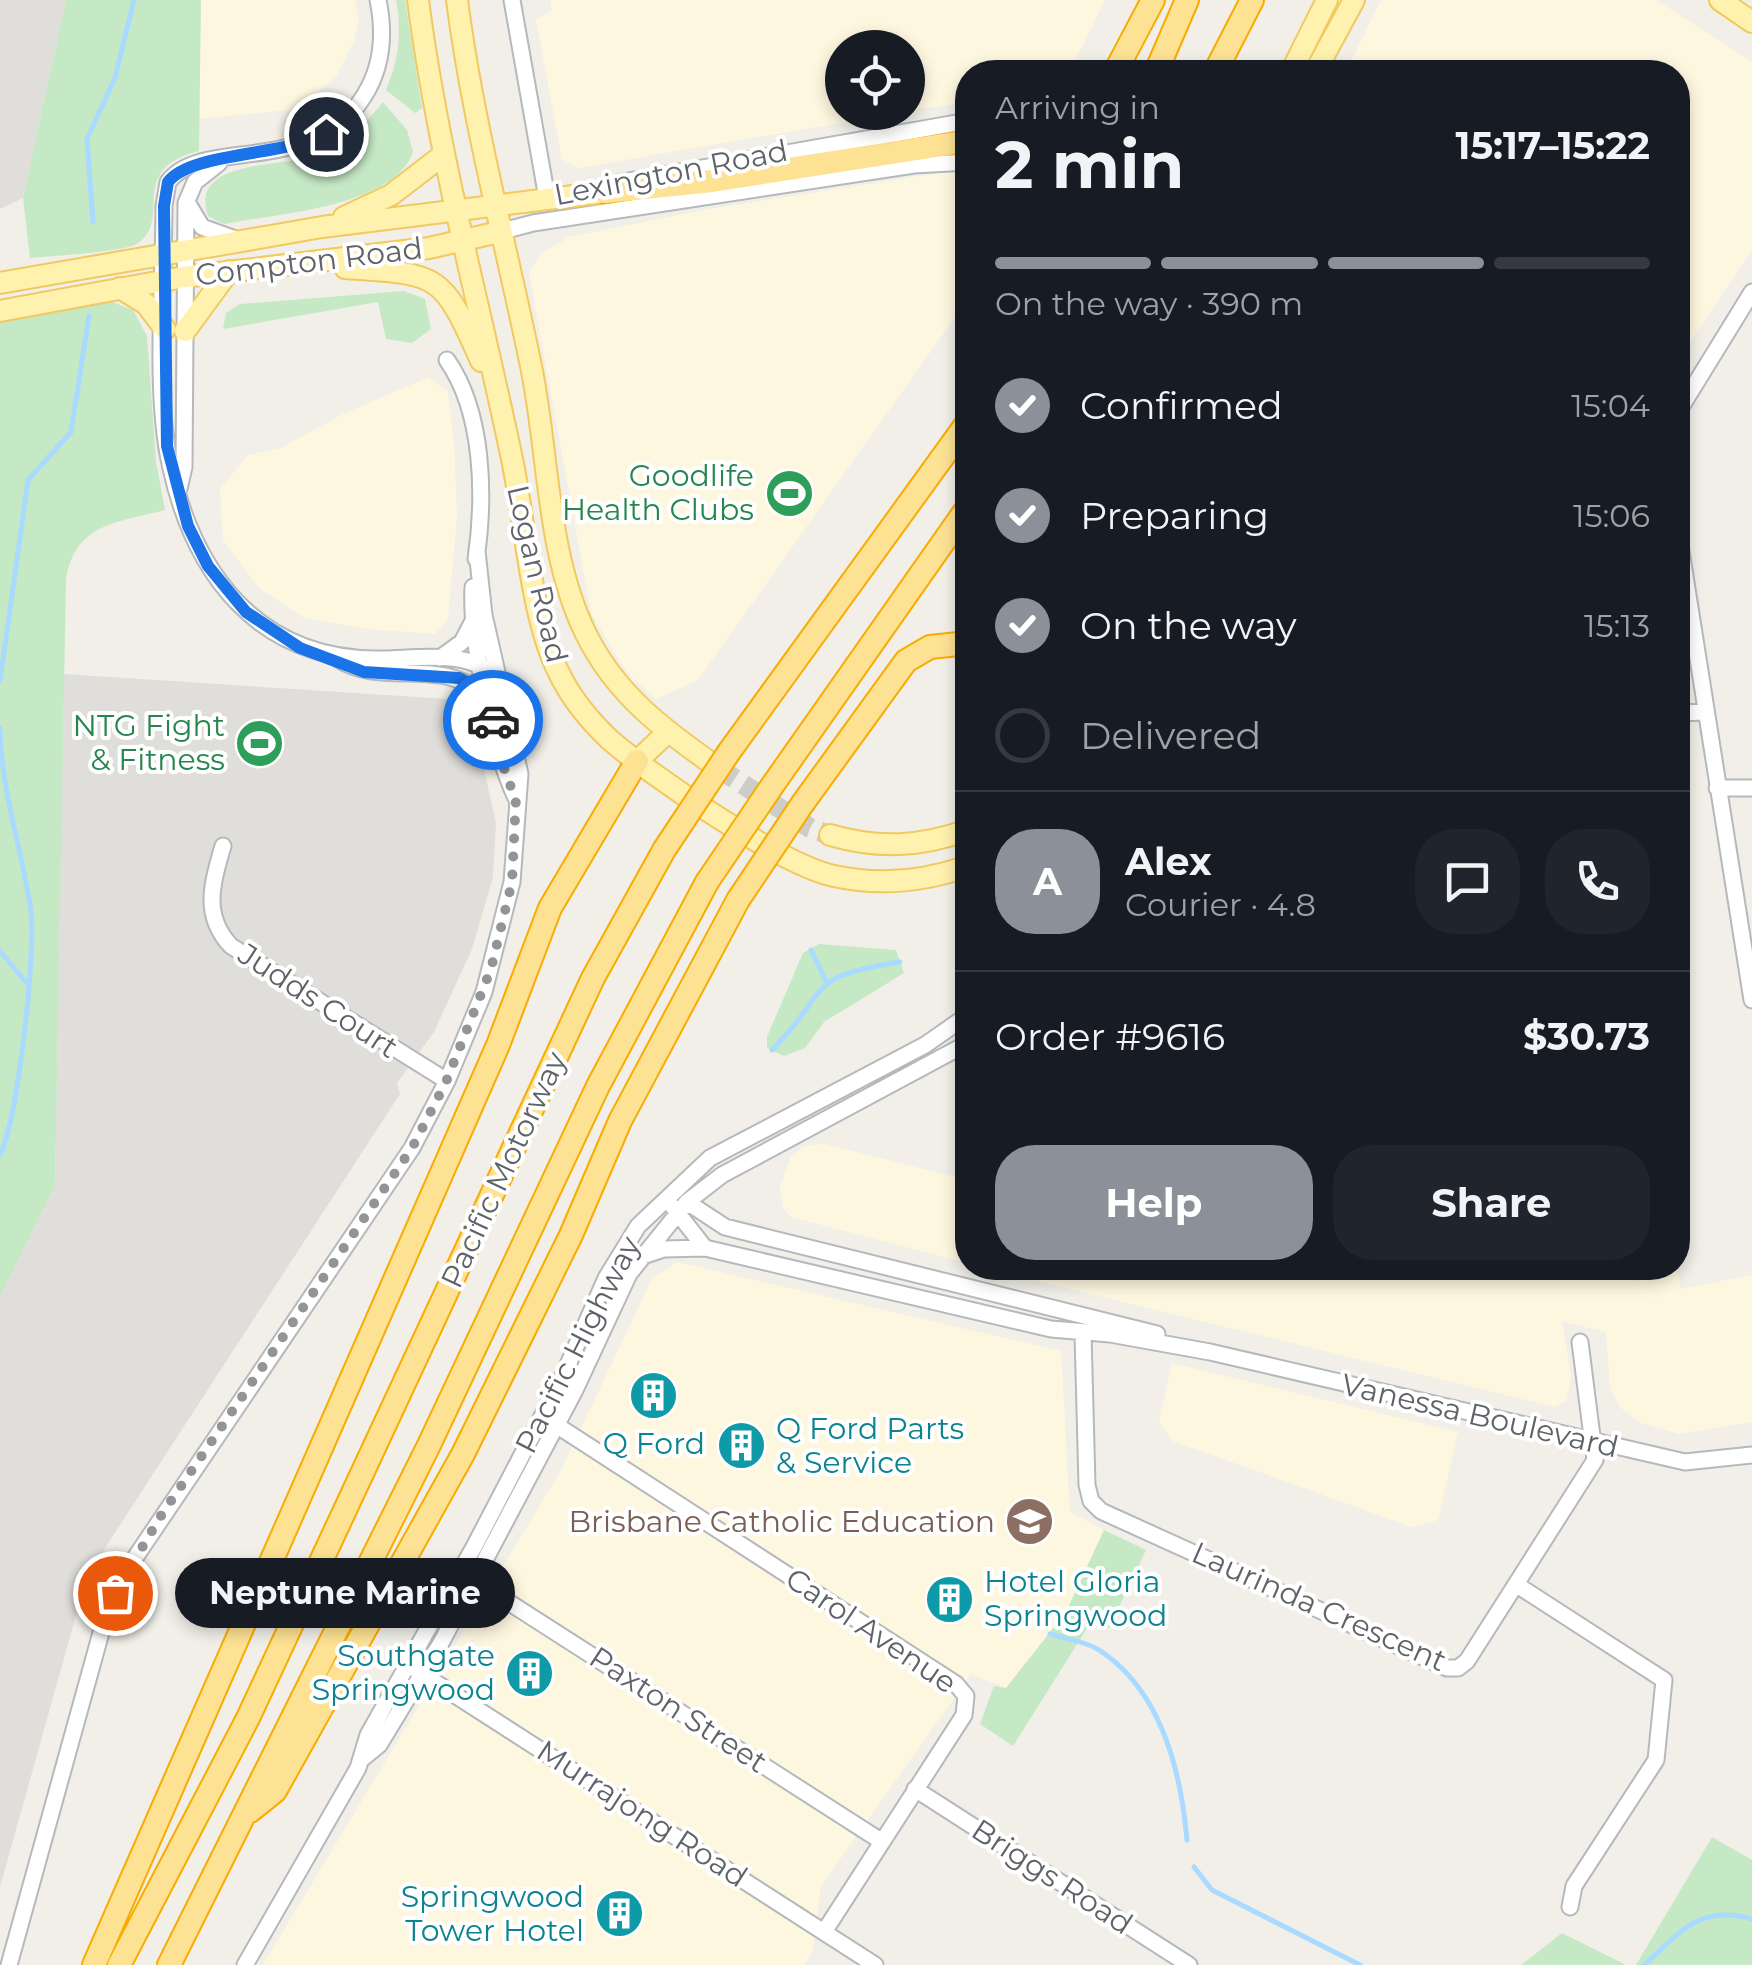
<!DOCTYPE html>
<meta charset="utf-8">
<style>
body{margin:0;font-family:Montserrat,sans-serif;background:#20242c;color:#f1f3f6;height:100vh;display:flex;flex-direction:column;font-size:38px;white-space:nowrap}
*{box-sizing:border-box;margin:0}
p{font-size:32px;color:#9ea1a6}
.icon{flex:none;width:55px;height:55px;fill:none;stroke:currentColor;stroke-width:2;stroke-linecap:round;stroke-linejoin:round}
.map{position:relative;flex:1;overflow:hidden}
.panel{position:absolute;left:955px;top:60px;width:735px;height:1220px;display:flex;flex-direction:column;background:#171b24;border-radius:40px;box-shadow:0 5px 15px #0003}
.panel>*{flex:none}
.controls{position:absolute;left:825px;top:30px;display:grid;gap:20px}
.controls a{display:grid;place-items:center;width:100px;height:100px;border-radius:50%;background:#171b24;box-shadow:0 5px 15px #0003;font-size:50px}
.pin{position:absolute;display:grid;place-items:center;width:85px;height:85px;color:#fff;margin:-42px;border:5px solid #fff;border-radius:50%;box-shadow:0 2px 10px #0007}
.courier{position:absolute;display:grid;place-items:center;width:100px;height:100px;margin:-50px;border:8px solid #1a73e8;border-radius:50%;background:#fff;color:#222;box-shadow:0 2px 12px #0007}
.bubble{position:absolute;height:70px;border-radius:35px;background:#171b24;box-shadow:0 5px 15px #0003;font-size:32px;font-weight:700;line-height:70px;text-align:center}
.head em{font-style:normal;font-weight:700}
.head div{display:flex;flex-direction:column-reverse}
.head{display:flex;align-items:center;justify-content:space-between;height:170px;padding:0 40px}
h1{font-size:65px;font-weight:700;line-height:75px}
.bar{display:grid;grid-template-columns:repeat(4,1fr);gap:15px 10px;align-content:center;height:120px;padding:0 40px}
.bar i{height:12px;border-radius:8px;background:#363941}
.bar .current{background:#8c9099}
.bar p{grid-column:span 4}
.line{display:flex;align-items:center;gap:25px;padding:0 40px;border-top:2px solid #363941}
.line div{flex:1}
.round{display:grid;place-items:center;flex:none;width:105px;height:105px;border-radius:40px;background:#20242c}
ol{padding:0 40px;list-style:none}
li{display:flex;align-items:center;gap:30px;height:110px}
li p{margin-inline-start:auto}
li .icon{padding:10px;border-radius:50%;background:#8c9099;color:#fff;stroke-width:4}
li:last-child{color:#9ea1a6}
li i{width:55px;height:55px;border:5px solid #363941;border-radius:50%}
.button{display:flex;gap:20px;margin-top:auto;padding:20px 40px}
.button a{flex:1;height:115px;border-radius:40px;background:#8c9099;color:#fff;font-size:40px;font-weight:700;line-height:115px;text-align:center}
.button a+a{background:#20242c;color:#f1f3f6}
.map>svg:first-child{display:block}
.commercial{fill:#fef7e0}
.industrial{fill:#e0deda}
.green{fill:#c5e8c5}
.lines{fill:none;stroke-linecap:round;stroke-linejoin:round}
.stream{stroke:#aadaff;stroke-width:5}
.major-tunnel{stroke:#ccccc8;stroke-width:20;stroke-dasharray:20 10;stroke-linecap:butt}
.minor-casing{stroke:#b5b8bc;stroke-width:19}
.major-casing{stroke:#f2c960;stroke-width:24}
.highway-casing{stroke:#f9ab00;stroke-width:26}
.minor{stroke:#fff;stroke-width:15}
.major{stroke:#fff2af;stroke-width:20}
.highway{stroke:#fde293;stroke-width:22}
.highway-bridge-casing{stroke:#f9ab00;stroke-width:26;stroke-linecap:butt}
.highway-bridge{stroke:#fde293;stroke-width:22}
.done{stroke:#929495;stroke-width:10;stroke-dasharray:0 18}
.route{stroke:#1a73e8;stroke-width:12}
.labels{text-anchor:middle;stroke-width:8;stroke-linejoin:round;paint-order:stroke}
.street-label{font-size:30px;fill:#5f6368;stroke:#fff}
.leisure-label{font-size:30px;fill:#27864d;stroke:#fff;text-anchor:end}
.culture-label{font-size:30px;fill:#0d838f;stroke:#fff;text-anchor:start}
.education-label{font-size:30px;fill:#785e54;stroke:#fff;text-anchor:end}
</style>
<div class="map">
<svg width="1752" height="1965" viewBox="0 0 1752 1965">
<rect width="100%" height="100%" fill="#f1efe8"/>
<path class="commercial" d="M 201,0 L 355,0 L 359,17 L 354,41 L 336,77 L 298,109 L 197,119 Z
M 550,0 L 1105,0 L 1070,72 L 968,72 L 967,102 L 908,111 L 908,48 L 842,48 L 842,112 L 898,113 L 578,168 L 562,159 L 536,20 L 552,10 Z
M 1381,0 L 1656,0 L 1752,62 L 1752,250 L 1678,360 L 1678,72 L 1346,72 Z
M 957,170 L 967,175 L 967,300 L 698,680 L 656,699 L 627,673 L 591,613 L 529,272 L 542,253 L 569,237 L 698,211 Z
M 429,377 L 448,392 L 454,443 L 457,515 L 448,620 L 435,634 L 367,629 L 304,618 L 259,588 L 223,540 L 220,489 L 248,455 L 279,449 L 341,415 Z
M 825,1144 L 967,1180 L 967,1263 L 791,1217 L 783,1208 L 780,1188 L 791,1156 L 804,1146 Z
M 677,1262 L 1061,1351 L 1070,1512 L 1104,1530 L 1066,1612 L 1006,1688 L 971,1674 L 821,1886 L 812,1953 L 804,1965 L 263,1965 L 561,1470 L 652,1279 Z
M 983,1268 L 1677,1268 L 1681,1289 L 1752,1275 L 1752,1422 L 1679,1434 L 1641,1423 L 1621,1408 L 1610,1389 L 1606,1332 L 1562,1321 L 1571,1377 L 1566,1401 L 1555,1407 Z
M 1172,1363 L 1458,1432 L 1438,1520 L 1412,1527 L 1173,1441 L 1159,1421 Z"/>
<path class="industrial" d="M 0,0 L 66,0 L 23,198 L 0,209 Z
M 64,674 L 463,700 L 472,716 L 496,823 L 493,877 L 472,949 L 434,1032 L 397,1083 L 400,1094 L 105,1548 L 80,1601 L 0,1887 L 0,1296 L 55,1185 Z"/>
<path class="green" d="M 66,0 L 201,0 L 199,151 C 125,169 174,220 137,244 C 124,252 50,256 30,258 L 23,198 Z
M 396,0 L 405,0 L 422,108 L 415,113 L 386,90 C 399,59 402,32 396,0 Z
M 383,102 L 407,130 L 413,152 C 394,207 275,214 224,224 L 208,216 C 188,159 283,167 315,156 C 344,147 364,125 383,102 Z
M 404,291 L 425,299 L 431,329 L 412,343 L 386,339 L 378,302 L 223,329 L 226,313 L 240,304 Z
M 110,301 L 133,310 L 147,336 L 156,462 L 165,510 C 117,523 77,522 66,578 L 55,1185 L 0,1296 L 0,322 Z
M 819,944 L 896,950 L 904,973 L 824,1022 L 805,1048 L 784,1056 L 767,1048 L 767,1037 L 803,953 Z
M 1104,1530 L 1146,1550 L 1109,1628 L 1091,1622 L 1013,1746 L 980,1724 L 994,1686 L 1006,1688 L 1066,1612 Z
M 1712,1837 L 1752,1860 L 1752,1965 L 1636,1965 Z
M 1562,1933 L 1626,1965 L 1521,1965 Z"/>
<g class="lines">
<path class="stream" d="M 93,222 L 87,139 L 115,78 L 134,0
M 0,681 L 28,480 L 71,432 L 89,316
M 0,728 C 1,791 22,849 31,911 C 36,952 18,1119 0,1155
M 811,950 L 826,981
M 0,951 L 26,982
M 772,1050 C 832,990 801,977 900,962
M 1050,1634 C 1066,1639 1088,1642 1102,1652 C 1162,1693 1181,1772 1187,1840
M 1194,1867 L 1212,1890 L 1360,1965
M 1644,1965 C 1681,1932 1699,1904 1752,1919"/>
<path class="major-tunnel" d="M 718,768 L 810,828 L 830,835"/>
<defs>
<path id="minor" d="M 378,0 C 385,34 383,66 364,96 C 313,178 202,136 168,182 L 164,206 C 164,282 154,392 170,464 C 193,572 256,658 375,659 C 412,660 471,647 497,679
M 512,0 L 547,198
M 617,183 L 968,121
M 187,202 L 202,227 L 238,240
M 499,232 L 533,223 L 914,165 L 968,162
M 447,360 C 484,413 485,497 476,559
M 1678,412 L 1752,292
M 179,489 L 184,467 L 186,203 L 195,182 L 219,163
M 1678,532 L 1752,1000
M 473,587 C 470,641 493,749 516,798
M 440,658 L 462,642 L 473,621
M 338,659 C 382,689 453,653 485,701
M 1678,713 L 1705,712
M 1717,788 L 1752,788
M 223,846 C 212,884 202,915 231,946 L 447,1081
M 687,1202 L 725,1227 L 1157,1334
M 673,1207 L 705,1248
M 640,1257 L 664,1249 L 705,1248 L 1051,1329 L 1110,1334 L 1210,1352 L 1685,1462 L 1752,1455
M 1083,1334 L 1087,1485 L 1091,1501 L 1101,1511 L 1447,1668 L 1458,1668 L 1467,1661 L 1595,1460 L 1580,1342
M 550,1421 L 956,1684 L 966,1696 L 964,1715 L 824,1932
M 474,1580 L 881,1841
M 1517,1585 L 1664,1680 L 1656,1760 L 1574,1886 L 1570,1907
M 416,1670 L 875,1965
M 362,1759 L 379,1745 L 441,1643 L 574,1392 L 629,1274 L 687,1202 L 722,1175 L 968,1043
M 915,1789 L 1189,1965
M 9,1965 L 107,1611 L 124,1574 L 412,1148 L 447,1081 L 484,992 L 512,882 L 520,774 L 484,615 L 477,551
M 245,1965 L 358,1768 L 368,1735 L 474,1547 L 563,1376 L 606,1278 L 638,1226 L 710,1158 L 925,1045 L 968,1015"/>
<path id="major" d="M 418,0 C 438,155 480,306 512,459 C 525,521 531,619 559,673 C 571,698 589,720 609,739 C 651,776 782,865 834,876 C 880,886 923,882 968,866
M 457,0 C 473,124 506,244 531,366 C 549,453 546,553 586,634 C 616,695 664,730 718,768
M 1720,0 L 1752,22
M 1291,72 L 1327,0
M 1315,72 L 1354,0
M 344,217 L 391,195 L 443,155
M 345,268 C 439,274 442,272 481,361
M 0,283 L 322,227 L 605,192
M 120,288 L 146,304 L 165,329
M 0,311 L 184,277 L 429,248 L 499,232
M 185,331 L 229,271
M 637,761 L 668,732
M 830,835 C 878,849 920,847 968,830"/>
<path id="highway" d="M 1115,72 L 1153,0
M 1156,72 L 1187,0
M 1215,72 L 1252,0
M 605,192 L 712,181 L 968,141
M 729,752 L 968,422
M 772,786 L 968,507
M 803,803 L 906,661 L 930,647 L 968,643
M 250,1811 L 275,1791 L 463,1454 L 571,1235 L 620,1121 L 738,900
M 94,1965 L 498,1045 L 550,908 L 637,761
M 119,1965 L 248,1718 L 593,978 L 664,850
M 169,1965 L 429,1445 L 598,1086 L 707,882"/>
</defs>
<use href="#minor" class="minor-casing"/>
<use href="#major" class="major-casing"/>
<use href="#highway" class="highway-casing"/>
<use href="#minor" class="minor"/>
<use href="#major" class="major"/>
<use href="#highway" class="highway"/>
<defs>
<path id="highway-bridge" d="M 664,850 L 729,752
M 707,882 L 772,786
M 738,900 L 803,803"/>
</defs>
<use href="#highway-bridge" class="highway-bridge-casing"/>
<use href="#highway-bridge" class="highway-bridge"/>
</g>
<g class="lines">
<path class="done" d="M 115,1593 L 162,1514 L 412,1148 L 446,1082 L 491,969 L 512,882 L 516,798 L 506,776 L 493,720"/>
<path class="route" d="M 326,134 C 285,156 191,152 168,182 L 164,206 L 167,446 L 188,526 L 208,566 L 246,612 L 300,648 L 364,672 L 459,678 L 476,688 L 493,720"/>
</g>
<defs>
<symbol id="stadium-disc" viewBox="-11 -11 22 22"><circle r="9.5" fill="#2e9e5b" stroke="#fff"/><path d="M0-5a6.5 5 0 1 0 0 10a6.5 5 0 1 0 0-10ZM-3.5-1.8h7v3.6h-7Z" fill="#fff"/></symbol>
<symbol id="building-disc" viewBox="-11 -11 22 22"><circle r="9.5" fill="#0f9aa8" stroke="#fff"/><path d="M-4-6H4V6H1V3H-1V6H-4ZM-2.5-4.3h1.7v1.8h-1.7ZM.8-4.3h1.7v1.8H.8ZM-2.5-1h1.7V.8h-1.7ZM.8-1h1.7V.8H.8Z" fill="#fff"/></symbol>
<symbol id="school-disc" viewBox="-11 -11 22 22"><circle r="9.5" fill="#8d6e63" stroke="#fff"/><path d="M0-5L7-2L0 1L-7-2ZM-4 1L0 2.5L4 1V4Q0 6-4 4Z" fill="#fff"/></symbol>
</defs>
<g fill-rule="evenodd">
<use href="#stadium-disc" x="762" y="466" width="55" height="55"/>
<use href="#stadium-disc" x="232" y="716" width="55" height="55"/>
<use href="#building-disc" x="626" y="1368" width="55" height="55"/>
<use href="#building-disc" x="714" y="1418" width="55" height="55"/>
<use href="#school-disc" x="1002" y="1494" width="55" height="55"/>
<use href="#building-disc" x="922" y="1572" width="55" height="55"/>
<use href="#building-disc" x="502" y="1646" width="55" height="55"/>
<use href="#building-disc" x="592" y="1886" width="55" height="55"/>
</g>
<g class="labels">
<g class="street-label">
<text transform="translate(671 173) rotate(-11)" y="10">Lexington Road</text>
<text transform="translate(309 262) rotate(-7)" y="10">Compton Road</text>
<text transform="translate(537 574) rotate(77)" y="10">Logan Road</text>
<text transform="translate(318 1001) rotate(33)" y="10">Judds Court</text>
<text transform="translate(504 1170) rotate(-65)" y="10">Pacific Motorway</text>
<text transform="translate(578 1345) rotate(-63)" y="10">Pacific Highway</text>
<text transform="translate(1480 1416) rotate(13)" y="10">Vanessa Boulevard</text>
<text transform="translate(1319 1607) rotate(24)" y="10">Laurinda Crescent</text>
<text transform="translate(871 1631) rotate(34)" y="10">Carol Avenue</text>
<text transform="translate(678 1710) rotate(33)" y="10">Paxton Street</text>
<text transform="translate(642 1814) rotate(33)" y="10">Murrajong Road</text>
<text transform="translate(1052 1877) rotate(33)" y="10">Briggs Road</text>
</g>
<g class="leisure-label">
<text x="754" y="486">Goodlife<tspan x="754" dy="34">Health Clubs</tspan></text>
<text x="225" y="736">NTG Fight<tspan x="225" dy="34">&amp; Fitness</tspan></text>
</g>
<g class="culture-label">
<text x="776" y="1439">Q Ford Parts<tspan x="776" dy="34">&amp; Service</tspan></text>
<text x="654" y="1454" text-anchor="middle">Q Ford</text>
<text x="984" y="1592">Hotel Gloria<tspan x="984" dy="34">Springwood</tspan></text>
<text x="495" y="1666" text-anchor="end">Southgate<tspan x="495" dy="34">Springwood</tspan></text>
<text x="584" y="1907" text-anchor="end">Springwood<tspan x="584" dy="34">Tower Hotel</tspan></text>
</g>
<g class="education-label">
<text x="995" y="1532">Brisbane Catholic Education</text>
</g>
</g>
</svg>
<div class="controls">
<a><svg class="icon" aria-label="locate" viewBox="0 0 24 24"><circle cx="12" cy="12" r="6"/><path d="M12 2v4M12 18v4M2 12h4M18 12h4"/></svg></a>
</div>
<div class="pin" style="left:115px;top:1593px;background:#ea580c"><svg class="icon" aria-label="bag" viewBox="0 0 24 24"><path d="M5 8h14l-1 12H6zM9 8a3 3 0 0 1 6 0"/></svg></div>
<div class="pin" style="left:326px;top:134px;background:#1f2937"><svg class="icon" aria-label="home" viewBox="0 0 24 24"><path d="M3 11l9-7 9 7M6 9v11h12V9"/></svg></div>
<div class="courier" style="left:493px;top:720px"><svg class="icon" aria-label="car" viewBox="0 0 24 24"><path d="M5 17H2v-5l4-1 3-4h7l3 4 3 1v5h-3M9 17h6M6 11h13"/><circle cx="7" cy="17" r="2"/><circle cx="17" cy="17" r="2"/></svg></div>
<div class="bubble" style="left:175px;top:1558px;width:340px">Neptune Marine</div>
<section class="panel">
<div class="head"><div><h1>2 min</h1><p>Arriving in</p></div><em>15:17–15:22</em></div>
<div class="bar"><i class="current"></i><i class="current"></i><i class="current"></i><i></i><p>On the way · 390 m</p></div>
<ol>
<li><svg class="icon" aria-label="check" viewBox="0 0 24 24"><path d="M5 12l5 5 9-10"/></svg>Confirmed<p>15:04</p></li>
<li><svg class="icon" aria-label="check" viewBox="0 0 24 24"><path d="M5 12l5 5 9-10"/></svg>Preparing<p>15:06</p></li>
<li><svg class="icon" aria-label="check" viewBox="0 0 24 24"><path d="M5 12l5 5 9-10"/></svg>On the way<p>15:13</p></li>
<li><i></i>Delivered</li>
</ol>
<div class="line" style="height:180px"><b class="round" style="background:#8c9099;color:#fff">A</b><div><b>Alex</b><p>Courier · 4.8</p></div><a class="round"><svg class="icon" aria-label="chat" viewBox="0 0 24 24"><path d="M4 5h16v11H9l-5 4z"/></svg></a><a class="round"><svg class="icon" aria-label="phone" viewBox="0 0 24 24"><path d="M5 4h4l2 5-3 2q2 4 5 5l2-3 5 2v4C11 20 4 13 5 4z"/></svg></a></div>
<div class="line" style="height:130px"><div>Order #9616</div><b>$30.73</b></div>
<div class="button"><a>Help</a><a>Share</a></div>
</section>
</div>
